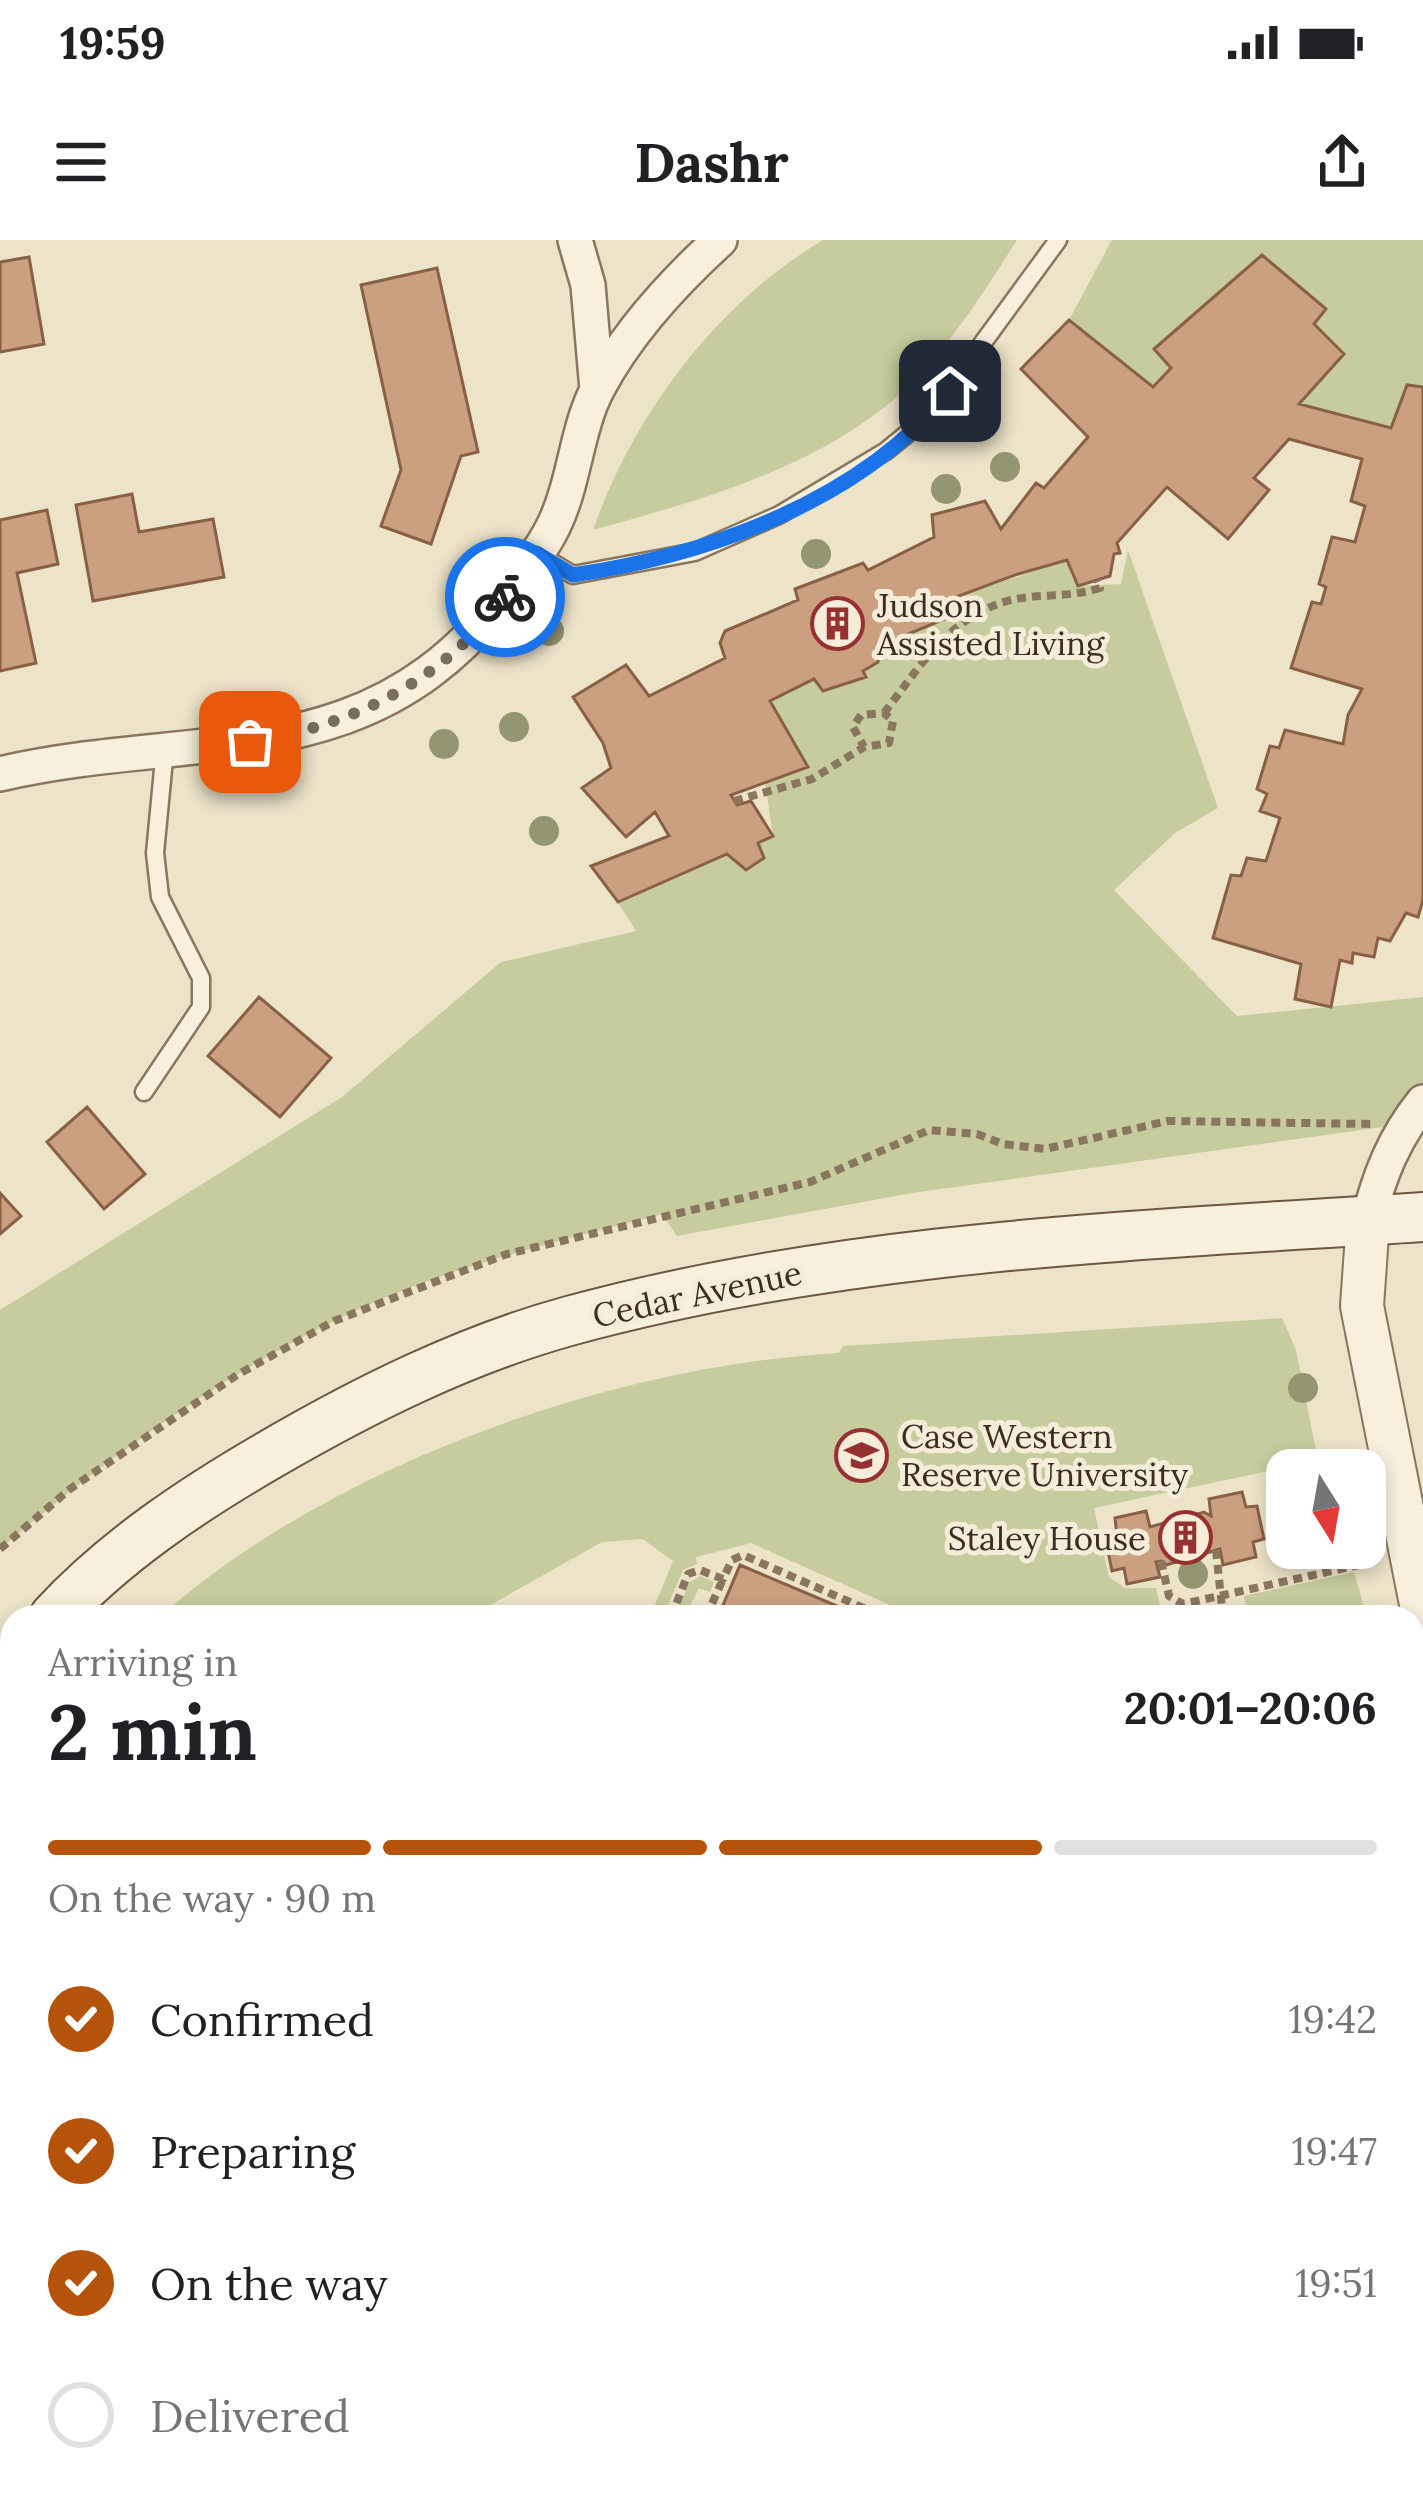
<!DOCTYPE html>
<meta charset="utf-8">
<style>
body{margin:0;font-family:Lora,serif;background:#f2f2f2;color:#202124;height:100vh;display:flex;flex-direction:column;font-size:45px;white-space:nowrap}
*{box-sizing:border-box;margin:0}
p{font-size:39px;color:#757577}
.icon{flex:none;width:66px;height:66px;fill:none;stroke:currentColor;stroke-width:2;stroke-linecap:round;stroke-linejoin:round}
.map{position:relative;flex:1;overflow:hidden}
.details{position:absolute;left:0px;top:1365px;width:1425px;height:903px;display:flex;flex-direction:column;background:#fff;border-radius:36px 36px 0 0;box-shadow:0 6px 18px #0003}
.details>*{flex:none}
.needle{width:78px;rotate:169deg}
.controls{position:absolute;left:1266px;top:1209px;display:grid;gap:24px}
.controls a{display:grid;place-items:center;width:120px;height:120px;border-radius:24px;background:#fff;box-shadow:0 6px 18px #0003;font-size:60px}
.pin{position:absolute;display:grid;place-items:center;width:102px;height:102px;color:#fff;margin:-51px;border-radius:24px;box-shadow:0 6px 18px #0006}
.courier{position:absolute;display:grid;place-items:center;width:120px;height:120px;margin:-60px;border:9px solid #1a73e8;border-radius:50%;background:#fff;color:#222;box-shadow:0 3px 15px #0007}
.headline em{font-style:normal;font-weight:700}
.headline div{display:flex;flex-direction:column-reverse}
.headline{display:flex;align-items:center;justify-content:space-between;height:204px;padding:0 48px}
h1{font-size:78px;font-weight:700;line-height:90px}
.bar{display:grid;grid-template-columns:repeat(4,1fr);gap:18px 12px;align-content:center;height:144px;padding:0 48px}
.bar i{height:15px;border-radius:9px;background:#e0e0e0}
.bar .current{background:#b45309}
.bar p{grid-column:span 4}
ol{padding:0 48px;list-style:none}
li{display:flex;align-items:center;gap:36px;height:132px}
li p{margin-inline-start:auto}
li .icon{padding:12px;border-radius:50%;background:#b45309;color:#fff;stroke-width:4}
li:last-child{color:#757577}
li i{width:66px;height:66px;border:6px solid #e0e0e0;border-radius:50%}
.status{display:flex;justify-content:space-between;align-items:center;height:84px;padding:0 60px;background:#fff;direction:ltr}
.status svg{height:33px;fill:currentColor}
header{display:flex;justify-content:space-between;align-items:center;height:156px;padding:0 48px;background:#fff;font-size:54px;font-weight:700}
.map>svg:first-child{display:block}
.green{fill:#c6cc9d}
.building{fill:#caa081;stroke:#886045;stroke-width:3}
.lines{fill:none;stroke-linecap:round;stroke-linejoin:round}
.service-casing{stroke:#8a755e;stroke-width:21}
.minor-casing{stroke:#8a755e;stroke-width:38}
.tertiary-casing{stroke:#8a755e;stroke-width:46}
.secondary-casing{stroke:#6c5741;stroke-width:52}
.path{stroke:#8a755e;stroke-width:8;stroke-dasharray:9 6;stroke-linecap:butt}
.service{stroke:#f8f0dd;stroke-width:16}
.minor{stroke:#f8f0dd;stroke-width:33}
.tertiary{stroke:#f8f0dd;stroke-width:42}
.secondary{stroke:#f8f0dd;stroke-width:48}
.tree{fill:#949571}
.done{stroke:#796d5c;stroke-width:12;stroke-dasharray:0 21.6}
.route{stroke:#1a73e8;stroke-width:15}
.labels{text-anchor:middle;stroke-width:10;stroke-linejoin:round;paint-order:stroke}
.poi-label{font-size:33px;fill:#3b2e21;stroke:#f5edd9;text-anchor:start}
.street-label{font-size:33px;fill:#3b2e21;stroke:#f5edd9}
</style>
<div class="status"><b>19:59</b><svg viewBox="0 0 49 12"><path d="M0 12V9h3v3zM5 12V6h3v6zM10 12V3h3v9zM15 12V0h3v12zM26 1h20v11H26zM47 4h2v5h-2z"/></svg></div>
<header><svg class="icon" aria-label="menu" viewBox="0 0 24 24"><path d="M4 6h16M4 12h16M4 18h16"/></svg>Dashr<svg class="icon" aria-label="share" viewBox="0 0 24 24"><path d="M12 15V3M7 8l5-5 5 5M5 13v7h14v-7"/></svg></header>
<div class="map">
<svg width="1423" height="2266" viewBox="0 0 1423 2266">
<rect width="100%" height="100%" fill="#ede3c9"/>
<path class="green" d="M 823,0 L 1017,0 C 989,44 961,88 927,127 C 844,221 709,258 593,290 C 634,174 716,64 823,0 Z
M 1112,0 L 1423,0 L 1423,148 L 1407,146 L 1391,188 L 1299,164 L 1343,114 L 1314,84 L 1326,69 L 1155,109 L 1171,128 L 1153,147 L 1069,80 Z
M 1128,310 L 1218,568 L 1175,593 L 1114,650 L 1237,776 L 1423,757 L 1423,862 L 1404,884 L 912,953 L 677,996 L 662,974 C 551,1003 435,1030 332,1082 C 213,1141 101,1223 0,1309 L 0,1070 L 342,857 L 501,722 L 636,691 L 618,662 L 727,614 L 746,630 L 763,619 L 758,603 L 773,595 L 765,543 L 808,527 L 770,461 L 814,439 L 823,451 L 865,438 L 863,431 L 878,422 L 879,406 L 952,376 L 945,361 L 1067,320 L 1079,346 L 1121,344 Z
M 1282,1078 L 1296,1110 L 1320,1230 L 1297,1225 L 1094,1268 L 1109,1337 L 1125,1348 L 1156,1348 L 1163,1377 L 917,1377 L 751,1303 L 696,1317 L 697,1324 L 683,1330 L 663,1377 L 650,1377 L 673,1321 L 643,1299 L 602,1302 L 469,1377 L 159,1377 C 333,1224 611,1126 839,1113 L 843,1106 Z
M 1354,1332 L 1367,1377 L 1318,1377 L 1316,1368 L 1248,1377 L 1244,1356 Z
M 700,1336 L 714,1342 L 710,1352 L 699,1348 L 688,1370 L 696,1377 L 675,1377 L 689,1343 Z
M 12,1525 L 12,1788 L 0,1803 L 0,1540 Z
M 1413,1591 L 1423,1636 L 1423,1721 L 1413,1722 Z
M 1423,2069 L 1423,2162 L 1413,2164 L 1413,2074 Z
M 301,2256 L 376,2256 L 405,2266 L 306,2266 L 295,2262 Z
M 619,2256 L 898,2256 L 897,2266 L 615,2266 Z"/>
<path class="building" d="M 1262,15 L 1326,69 L 1314,84 L 1344,114 L 1299,164 L 1391,188 L 1407,145 L 1423,147 L 1423,660 L 1418,677 L 1406,673 L 1390,701 L 1378,698 L 1374,717 L 1353,713 L 1352,723 L 1340,720 L 1331,767 L 1295,759 L 1301,724 L 1213,698 L 1231,635 L 1241,636 L 1247,618 L 1266,621 L 1280,578 L 1260,571 L 1267,554 L 1257,549 L 1270,506 L 1279,508 L 1285,490 L 1343,504 L 1348,475 L 1362,449 L 1291,428 L 1312,362 L 1321,364 L 1326,347 L 1319,344 L 1332,297 L 1355,302 L 1365,266 L 1351,261 L 1362,219 L 1289,199 L 1254,238 L 1269,250 L 1228,299 L 1167,247 L 1117,303 L 1120,313 L 1114,314 L 1110,336 L 1078,346 L 1067,320 L 1018,334 L 945,361 L 952,376 L 879,406 L 878,422 L 863,431 L 866,437 L 823,451 L 814,439 L 770,461 L 808,527 L 731,555 L 737,565 L 751,561 L 773,596 L 758,603 L 764,618 L 746,630 L 727,614 L 618,662 L 591,626 L 669,596 L 655,572 L 626,597 L 582,548 L 611,528 L 603,503 L 573,457 L 626,425 L 649,456 L 725,418 L 720,403 L 725,391 L 798,360 L 795,349 L 863,323 L 868,330 L 934,297 L 932,275 L 985,261 L 1001,289 L 1036,243 L 1044,248 L 1088,197 L 1021,129 L 1069,80 L 1153,147 L 1171,128 L 1154,109 Z
M 29,17 L 44,104 L 0,112 L 0,22 Z
M 437,28 L 478,212 L 461,216 L 431,304 L 381,286 L 401,230 L 361,45 Z
M 132,254 L 139,292 L 213,279 L 224,337 L 93,361 L 76,265 Z
M 47,270 L 58,324 L 17,333 L 36,423 L 0,431 L 0,280 Z
M 259,757 L 331,818 L 280,877 L 208,816 Z
M 87,867 L 145,934 L 104,969 L 47,902 Z
M 0,953 L 21,976 L 0,994 Z
M 1242,1252 L 1246,1267 L 1257,1266 L 1264,1299 L 1253,1302 L 1256,1317 L 1223,1325 L 1220,1309 L 1166,1325 L 1161,1321 L 1156,1322 L 1160,1337 L 1127,1344 L 1124,1328 L 1112,1331 L 1105,1297 L 1117,1296 L 1115,1278 L 1146,1271 L 1150,1287 L 1204,1272 L 1211,1276 L 1209,1259 Z
M 740,1325 L 863,1377 L 718,1377 Z
M 1316,1368 L 1318,1377 L 1274,1377 Z
M 1423,1835 L 1423,2025 L 1413,2027 L 1413,1837 Z
M 0,1943 L 12,1955 L 12,2001 L 1,1995 Z
M 12,2034 L 12,2099 L 0,2092 L 0,2040 Z
M 249,2256 L 276,2256 L 306,2266 L 246,2266 Z
M 961,2256 L 1058,2256 L 1058,2266 L 963,2266 Z"/>
<g class="lines">
<defs>
<path id="service" d="M 536,313 L 573,335 L 695,312 L 779,275 L 886,211 L 930,175 L 1058,0
M 144,852 L 201,767 L 201,738 L 160,657 L 155,613 L 165,509
M 1413,1742 L 1423,1740
M 1413,1809 L 1423,1807
M 0,1848 L 12,1834
M 0,2217 L 12,2228
M 43,2256 L 56,2266"/>
<path id="minor" d="M 575,0 L 588,45 L 597,150
M 0,534 C 193,489 370,537 506,354 C 523,333 541,311 553,287 C 575,243 576,189 598,148 C 627,93 675,41 720,0
M 1368,981 C 1379,936 1394,898 1423,862
M 147,2266 L 152,2256"/>
<path id="tertiary" d="M 1368,981 L 1362,1066 L 1423,1374"/>
<path id="secondary" d="M 54,1377 C 115,1311 193,1259 271,1214 C 364,1160 464,1110 569,1081 C 847,1005 1137,996 1423,977
M 0,1435 L 12,1422"/>
</defs>
<use href="#service" class="service-casing"/>
<use href="#minor" class="minor-casing"/>
<use href="#tertiary" class="tertiary-casing"/>
<use href="#secondary" class="secondary-casing"/>
<path class="path" d="M 884,473 C 919,428 948,378 1007,361 C 1037,353 1070,358 1100,348 L 1097,340
M 734,561 L 812,539 L 864,507 L 889,503 L 893,481 L 884,473 L 861,475 L 853,487 L 864,507
M 0,1309 L 70,1249 L 237,1135 L 334,1081 L 507,1014 L 810,942 L 929,890 L 977,894 L 1003,904 L 1045,909 L 1168,881 L 1371,884
M 1216,1310 L 1223,1377
M 1161,1321 L 1169,1356 L 1183,1364 L 1363,1324
M 671,1377 L 688,1334 L 700,1330 L 723,1339 L 732,1320 L 743,1315 L 884,1377
M 706,1377 L 723,1339
M 1413,2241 L 1423,2238
M 1203,2262 L 1305,2256
M 463,2266 L 472,2256"/>
<use href="#service" class="service"/>
<use href="#minor" class="minor"/>
<use href="#tertiary" class="tertiary"/>
<use href="#secondary" class="secondary"/>
</g>
<g class="tree">
<circle cx="1005" cy="227" r="15"/>
<circle cx="946" cy="249" r="15"/>
<circle cx="816" cy="314" r="15"/>
<circle cx="549" cy="391" r="15"/>
<circle cx="514" cy="487" r="15"/>
<circle cx="444" cy="504" r="15"/>
<circle cx="544" cy="591" r="15"/>
<circle cx="1303" cy="1148" r="15"/>
<circle cx="1193" cy="1334" r="15"/>
</g>
<g class="lines">
<path class="done" d="M 250,502 C 354,485 441,442 505,357"/>
<path class="route" d="M 505,357 L 536,313 L 573,335 C 708,315 860,262 950,151"/>
</g>
<defs>
<symbol id="building-ring" viewBox="-11 -11 22 22"><circle r="9.5" fill="#f5edd9" stroke="#973031" stroke-width="1.5"/><path d="M-4-6H4V6H1V3H-1V6H-4ZM-2.5-4.3h1.7v1.8h-1.7ZM.8-4.3h1.7v1.8H.8ZM-2.5-1h1.7V.8h-1.7ZM.8-1h1.7V.8H.8Z" fill="#973031"/></symbol>
<symbol id="university-ring" viewBox="-11 -11 22 22"><circle r="9.5" fill="#f5edd9" stroke="#973031" stroke-width="1.5"/><path d="M0-5L7-2L0 1L-7-2ZM-4 1L0 2.5L4 1V4Q0 6-4 4Z" fill="#973031"/></symbol>
</defs>
<g fill-rule="evenodd">
<use href="#building-ring" x="808" y="354" width="59" height="59"/>
<use href="#university-ring" x="832" y="1186" width="59" height="59"/>
<use href="#building-ring" x="1156" y="1268" width="59" height="59"/>
</g>
<g class="labels">
<g class="poi-label">
<text x="877" y="377">Judson<tspan x="877" dy="38">Assisted Living</tspan></text>
<text x="901" y="1208">Case Western<tspan x="901" dy="38">Reserve University</tspan></text>
<text x="1146" y="1310" text-anchor="end">Staley House</text>
</g>
<g class="street-label">
<text transform="translate(697 1054) rotate(-12)" y="12">Cedar Avenue</text>
</g>
</g>
</svg>
<div class="controls">
<a><svg class="needle" viewBox="-14 -14 28 28"><path d="M0-13l5 13h-10z" fill="#e53935"/><path d="M0 13l5-13h-10z" fill="#757577"/></svg></a>
</div>
<div class="pin" style="left:250px;top:502px;background:#ea580c"><svg class="icon" aria-label="bag" viewBox="0 0 24 24"><path d="M5 8h14l-1 12H6zM9 8a3 3 0 0 1 6 0"/></svg></div>
<div class="pin" style="left:950px;top:151px;background:#1f2937"><svg class="icon" aria-label="home" viewBox="0 0 24 24"><path d="M3 11l9-7 9 7M6 9v11h12V9"/></svg></div>
<div class="courier" style="left:505px;top:357px"><svg class="icon" aria-label="bike" viewBox="0 0 24 24"><circle cx="6" cy="16" r="4"/><circle cx="18" cy="16" r="4"/><path d="M6 16l4-8h5l3 8M10 8l3 8H6M13 5h3"/></svg></div>
<section class="details">
<div class="headline"><div><h1>2 min</h1><p>Arriving in</p></div><em>20:01–20:06</em></div>
<div class="bar"><i class="current"></i><i class="current"></i><i class="current"></i><i></i><p>On the way · 90 m</p></div>
<ol>
<li><svg class="icon" aria-label="check" viewBox="0 0 24 24"><path d="M5 12l5 5 9-10"/></svg>Confirmed<p>19:42</p></li>
<li><svg class="icon" aria-label="check" viewBox="0 0 24 24"><path d="M5 12l5 5 9-10"/></svg>Preparing<p>19:47</p></li>
<li><svg class="icon" aria-label="check" viewBox="0 0 24 24"><path d="M5 12l5 5 9-10"/></svg>On the way<p>19:51</p></li>
<li><i></i>Delivered</li>
</ol>
</section>
</div>
